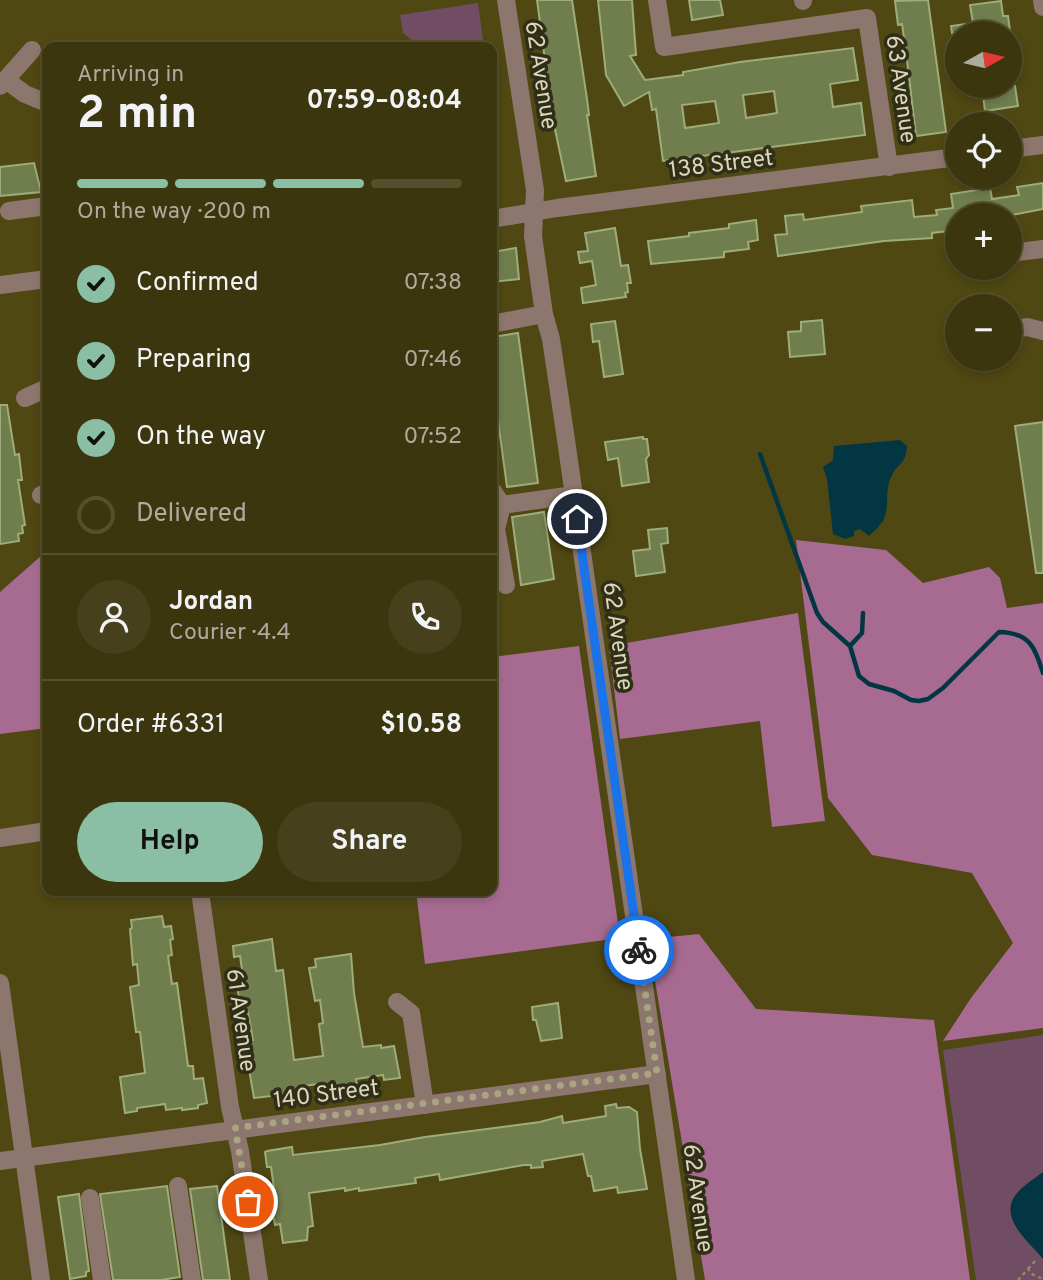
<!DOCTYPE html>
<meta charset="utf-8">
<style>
body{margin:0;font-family:Overpass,sans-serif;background:#46411c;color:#f1f3f6;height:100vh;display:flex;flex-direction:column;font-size:26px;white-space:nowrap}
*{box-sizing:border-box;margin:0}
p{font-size:23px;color:#acab9e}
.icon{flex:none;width:38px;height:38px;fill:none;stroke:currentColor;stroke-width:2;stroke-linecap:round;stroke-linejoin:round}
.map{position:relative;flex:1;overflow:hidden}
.sheet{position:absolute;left:42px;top:42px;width:455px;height:854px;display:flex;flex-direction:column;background:#3b360e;border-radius:14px;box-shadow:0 4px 10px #0003,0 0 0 2px #54502e}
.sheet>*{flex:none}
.needle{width:46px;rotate:82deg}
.controls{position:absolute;left:945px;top:21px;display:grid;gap:14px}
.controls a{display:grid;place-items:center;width:77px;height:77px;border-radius:50%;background:#3b360e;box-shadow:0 4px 10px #0003,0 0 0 2px #54502e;font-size:35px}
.pin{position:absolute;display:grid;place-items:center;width:60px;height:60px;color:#fff;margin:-30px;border:4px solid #fff;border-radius:50%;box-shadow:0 2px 7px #0007}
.courier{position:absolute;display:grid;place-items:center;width:70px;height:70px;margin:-35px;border:5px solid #1a73e8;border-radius:50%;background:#fff;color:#222;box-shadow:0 2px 9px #0007}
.head em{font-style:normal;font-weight:700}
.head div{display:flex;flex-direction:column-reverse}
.head{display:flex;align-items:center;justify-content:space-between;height:119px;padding:0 35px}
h1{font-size:46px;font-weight:700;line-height:52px}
.bar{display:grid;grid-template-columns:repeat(4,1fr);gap:10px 7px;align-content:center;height:84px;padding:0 35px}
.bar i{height:9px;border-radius:5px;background:#54502e}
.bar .active{background:#8abfa5}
.bar p{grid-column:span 4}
.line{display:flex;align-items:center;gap:18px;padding:0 35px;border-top:2px solid #54502e}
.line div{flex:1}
.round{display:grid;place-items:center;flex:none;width:74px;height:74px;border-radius:37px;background:#46411c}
ol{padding:0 35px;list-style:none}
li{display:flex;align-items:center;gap:21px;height:77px}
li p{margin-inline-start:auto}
li .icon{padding:7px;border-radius:50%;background:#8abfa5;color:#111;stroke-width:4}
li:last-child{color:#acab9e}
li i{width:38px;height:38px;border:4px solid #54502e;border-radius:50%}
.primary-button{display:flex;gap:14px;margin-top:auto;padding:14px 35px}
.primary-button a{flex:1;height:80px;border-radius:42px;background:#8abfa5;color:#111;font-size:28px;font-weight:700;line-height:80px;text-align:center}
.primary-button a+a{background:#46411c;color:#f1f3f6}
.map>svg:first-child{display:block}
.green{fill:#704d63}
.forest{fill:#a76b91}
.water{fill:#033643}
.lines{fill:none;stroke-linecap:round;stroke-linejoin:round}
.stream{stroke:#033643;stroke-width:4.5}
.building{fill:#707e4e;stroke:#9eac7a;stroke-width:2;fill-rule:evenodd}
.path{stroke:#8f8a62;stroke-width:2.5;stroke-dasharray:3.5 3.5;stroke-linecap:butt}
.minor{stroke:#8d766d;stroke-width:18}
.done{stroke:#a9a582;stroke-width:7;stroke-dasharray:0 12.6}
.route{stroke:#1a73e8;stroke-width:9}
.labels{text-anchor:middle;stroke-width:7;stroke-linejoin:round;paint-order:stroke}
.street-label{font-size:23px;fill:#dad7bd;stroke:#312e18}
</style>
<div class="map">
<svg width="1043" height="1280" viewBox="0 0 1043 1280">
<rect width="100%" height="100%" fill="#4f4813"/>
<path class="green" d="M 478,3 L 484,47 L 420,47 L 403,33 L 400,15 Z
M 1043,1035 L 1043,1280 L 976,1280 L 943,1050 Z"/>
<path class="forest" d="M 796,540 L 886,550 L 923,583 L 989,567 L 1000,578 L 1007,608 L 1043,603 L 1043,1028 L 943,1041 L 971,998 L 1013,943 L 972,873 L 872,855 L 828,798 Z
M 47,554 L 47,728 L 0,734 L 0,592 L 42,555 Z
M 798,613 L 825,821 L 772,827 L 760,721 L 620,739 L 609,646 Z
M 579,646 L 620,938 L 425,964 L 416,891 L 492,891 L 492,657 Z
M 699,934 L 756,1009 L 934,1020 L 970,1280 L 705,1280 L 648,939 Z"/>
<path class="water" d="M 900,440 L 907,446 C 906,464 899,462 892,475 C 884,489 890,505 884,519 C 881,525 874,531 869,536 L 860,529 L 854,531 L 854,536 L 845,539 L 833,534 L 827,479 L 823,467 L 833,460 L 834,446 Z
M 1043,1172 L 1043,1259 C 1028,1241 997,1217 1017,1193 C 1024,1185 1035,1178 1043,1172 Z"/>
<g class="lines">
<path class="stream" d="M 760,454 L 817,613 L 823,622 L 850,646 L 859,676 L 869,684 L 894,691 L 911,700 L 919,701 L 928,699 L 943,688 L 999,632 C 1030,633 1034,646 1043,673
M 850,646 L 862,633 L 863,613"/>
</g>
<path class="building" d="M 537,0 L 572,0 L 587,99 L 589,115 L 587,115 L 596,176 L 566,181 L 553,120 Z
M 598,0 L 632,0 L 636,55 L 630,56 L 645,80 L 683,75 L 683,72 L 740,62 L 853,48 L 858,80 L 830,84 L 833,107 L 861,103 L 865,135 L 663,161 L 656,109 L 652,110 L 649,92 L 624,106 L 606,75 ZM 774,91 L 777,113 L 746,118 L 743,95 ZM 715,101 L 719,123 L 685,128 L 682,105 Z
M 689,0 L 720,0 L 723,15 L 692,20 Z
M 928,0 L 946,132 L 916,136 L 906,52 L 902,24 L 898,25 L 895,1 Z
M 1001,1 L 1003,16 L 1008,16 L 1010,31 L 952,33 L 951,26 L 973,23 L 970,5 Z
M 982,86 L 1015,86 L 1018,106 L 985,111 Z
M 34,163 L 41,192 L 0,196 L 0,167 Z
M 1043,183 L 1043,209 L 1012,215 L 957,215 L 957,230 L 932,233 L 932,238 L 884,241 L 778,256 L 775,235 L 787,234 L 785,216 L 803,214 L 804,220 L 862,212 L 861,206 L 912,200 L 914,217 L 937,215 L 936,210 L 953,208 L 951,194 L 990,188 L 992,199 L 1019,195 L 1017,187 Z
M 756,220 L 758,240 L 748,242 L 749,249 L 724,252 L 724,257 L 651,264 L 648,241 L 689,236 L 689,233 L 729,228 L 729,224 Z
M 615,228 L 621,266 L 628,265 L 631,283 L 627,283 L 628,292 L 625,293 L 626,297 L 583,303 L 581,288 L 596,285 L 592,261 L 580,263 L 578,252 L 588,251 L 585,233 Z
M 516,248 L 519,279 L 492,282 L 492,252 Z
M 822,320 L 825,354 L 790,357 L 788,332 L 801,331 L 801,322 Z
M 615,321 L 623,374 L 604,377 L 599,341 L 593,342 L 591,324 Z
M 518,333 L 538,483 L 507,487 L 492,376 L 492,337 Z
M 0,405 L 7,405 L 15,455 L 19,454 L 22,480 L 18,480 L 25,525 L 22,526 L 23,533 L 18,534 L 19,541 L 0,544 Z
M 1043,422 L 1043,573 L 1036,573 L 1015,426 Z
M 643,437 L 643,439 L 647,439 L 649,455 L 646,459 L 649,482 L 622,486 L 618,458 L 608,460 L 605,442 Z
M 544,512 L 554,579 L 521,585 L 512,517 Z
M 667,528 L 668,543 L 661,544 L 665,572 L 636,576 L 633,551 L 650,549 L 648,530 Z
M 162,916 L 164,927 L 171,926 L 173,939 L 170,940 L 172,955 L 168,956 L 172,984 L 177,983 L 188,1066 L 193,1066 L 194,1079 L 203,1078 L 207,1103 L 198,1105 L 198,1108 L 182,1110 L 182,1108 L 166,1110 L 165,1104 L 137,1108 L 137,1111 L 125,1113 L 120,1077 L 145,1073 L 140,1032 L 136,1032 L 130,987 L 139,985 L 137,964 L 133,965 L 130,929 L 132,928 L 131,920 Z
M 272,939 L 276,971 L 283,970 L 294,1060 L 323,1056 L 319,1024 L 323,1023 L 320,1000 L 315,1001 L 309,968 L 316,967 L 315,959 L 351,954 L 354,993 L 363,1047 L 381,1045 L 381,1048 L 394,1046 L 400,1078 L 384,1080 L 383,1075 L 356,1079 L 357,1085 L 326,1089 L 325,1083 L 297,1087 L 298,1093 L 254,1098 L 244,1041 L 253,1040 L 248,1013 L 241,1014 L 237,984 L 244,983 L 240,956 L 234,957 L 233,946 Z
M 558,1003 L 562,1038 L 541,1041 L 536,1020 L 533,1020 L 532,1007 Z
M 616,1104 L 617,1108 L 629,1107 L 637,1112 L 640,1149 L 647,1189 L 618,1193 L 617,1187 L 594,1191 L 591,1176 L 588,1176 L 583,1154 L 542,1161 L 543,1167 L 531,1168 L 531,1165 L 524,1165 L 440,1180 L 439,1174 L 415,1178 L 416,1183 L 359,1191 L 359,1188 L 345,1191 L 345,1188 L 309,1193 L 313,1226 L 308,1227 L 307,1240 L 283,1243 L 280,1224 L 275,1225 L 269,1195 L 275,1195 L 271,1167 L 267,1167 L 265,1152 L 267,1151 L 292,1147 L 293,1155 L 380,1145 L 425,1137 L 540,1122 L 562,1116 L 563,1123 L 606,1116 L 605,1106 Z
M 167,1186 L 180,1277 L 161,1280 L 113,1280 L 100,1194 Z
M 217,1186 L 230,1280 L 203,1280 L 190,1189 Z
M 79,1194 L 89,1271 L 86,1272 L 86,1276 L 70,1279 L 58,1197 Z"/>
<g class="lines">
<path class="path" d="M 1028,1269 L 1037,1259
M 1018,1280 L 1028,1269 L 1032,1274 L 1043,1279"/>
<path class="minor" d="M 506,0 L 535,190 L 533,236 L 544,314 L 551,339 L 564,426 L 686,1280
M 657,0 L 664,47 L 867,18 L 889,167
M 803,0 L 803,1
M 1042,0 L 1043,7
M 6,80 L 25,94 L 47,103
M 0,86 L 32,50
M 1010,149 L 1043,145
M 9,211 L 47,206
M 492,219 L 557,208 L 957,157
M 1010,253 L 1043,249
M 0,285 L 47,279
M 492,324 L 544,314
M 1010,330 L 1027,327 L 1043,331
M 25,398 L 47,388
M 492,490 L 502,505 L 574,495
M 41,495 L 47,492
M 502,505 L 496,529 L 506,585
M 0,838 L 47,831
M 200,891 L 230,1107 L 240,1151 L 259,1280
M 0,983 L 41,1280
M 397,1002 L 411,1013 L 425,1105
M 0,1161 L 657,1074
M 178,1186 L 192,1280
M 90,1198 L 102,1280"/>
</g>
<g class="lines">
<path class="done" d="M 248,1202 L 235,1128 L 657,1073 L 639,950"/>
<path class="route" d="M 577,519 L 639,950"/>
</g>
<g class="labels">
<g class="street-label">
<text transform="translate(542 75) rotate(81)" y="8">62 Avenue</text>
<text transform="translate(902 89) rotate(82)" y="8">63 Avenue</text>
<text transform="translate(721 163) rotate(-7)" y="8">138 Street</text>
<text transform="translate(619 636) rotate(82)" y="8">62 Avenue</text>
<text transform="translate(242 1020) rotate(82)" y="8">61 Avenue</text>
<text transform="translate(326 1093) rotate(-7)" y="8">140 Street</text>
<text transform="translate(699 1198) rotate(82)" y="8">62 Avenue</text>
</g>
</g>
</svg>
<div class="controls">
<a><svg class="needle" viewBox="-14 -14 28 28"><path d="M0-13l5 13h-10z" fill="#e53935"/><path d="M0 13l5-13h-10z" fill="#acab9e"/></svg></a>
<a><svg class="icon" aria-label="locate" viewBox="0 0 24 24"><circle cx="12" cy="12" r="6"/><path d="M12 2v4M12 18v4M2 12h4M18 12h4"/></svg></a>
<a>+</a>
<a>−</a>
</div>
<div class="pin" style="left:248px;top:1202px;background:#ea580c"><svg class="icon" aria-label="bag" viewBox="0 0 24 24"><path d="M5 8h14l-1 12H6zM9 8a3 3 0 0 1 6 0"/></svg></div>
<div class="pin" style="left:577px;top:519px;background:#1f2937"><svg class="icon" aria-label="home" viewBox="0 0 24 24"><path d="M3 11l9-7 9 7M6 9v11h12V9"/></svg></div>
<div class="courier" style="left:639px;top:950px"><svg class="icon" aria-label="bike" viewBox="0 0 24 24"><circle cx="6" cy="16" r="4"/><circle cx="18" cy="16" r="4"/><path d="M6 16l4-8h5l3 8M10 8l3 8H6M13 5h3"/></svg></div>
<section class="sheet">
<div class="head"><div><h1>2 min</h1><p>Arriving in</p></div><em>07:59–08:04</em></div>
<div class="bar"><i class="active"></i><i class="active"></i><i class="active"></i><i></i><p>On the way · 200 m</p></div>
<ol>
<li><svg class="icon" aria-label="check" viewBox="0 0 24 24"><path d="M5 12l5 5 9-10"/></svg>Confirmed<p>07:38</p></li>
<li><svg class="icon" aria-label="check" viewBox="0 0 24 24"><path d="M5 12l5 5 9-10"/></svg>Preparing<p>07:46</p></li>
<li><svg class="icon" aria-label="check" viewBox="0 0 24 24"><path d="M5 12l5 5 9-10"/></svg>On the way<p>07:52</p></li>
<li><i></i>Delivered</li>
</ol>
<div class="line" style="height:126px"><a class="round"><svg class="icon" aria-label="person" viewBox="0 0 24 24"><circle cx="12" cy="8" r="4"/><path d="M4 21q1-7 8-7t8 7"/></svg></a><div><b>Jordan</b><p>Courier · 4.4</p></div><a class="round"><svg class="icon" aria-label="phone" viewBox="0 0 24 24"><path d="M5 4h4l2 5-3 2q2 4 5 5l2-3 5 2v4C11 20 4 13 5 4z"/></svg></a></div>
<div class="line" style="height:91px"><div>Order #6331</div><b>$10.58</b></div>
<div class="primary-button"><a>Help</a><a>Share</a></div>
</section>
</div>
